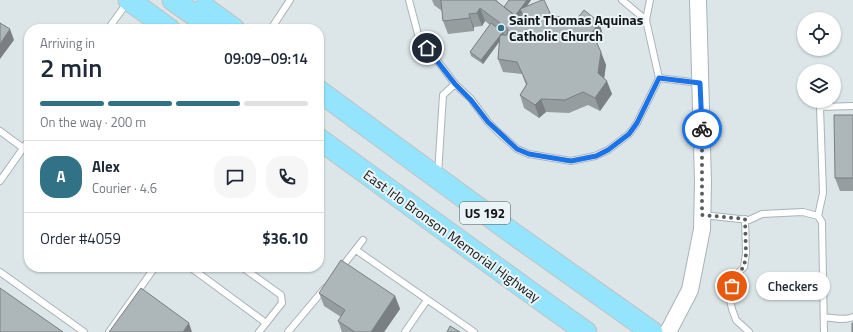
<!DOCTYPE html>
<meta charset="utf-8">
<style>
body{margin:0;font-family:"Titillium Web",sans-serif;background:#f6f6f7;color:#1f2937;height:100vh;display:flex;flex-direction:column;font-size:15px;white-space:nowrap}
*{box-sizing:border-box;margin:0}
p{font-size:13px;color:#747a83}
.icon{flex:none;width:22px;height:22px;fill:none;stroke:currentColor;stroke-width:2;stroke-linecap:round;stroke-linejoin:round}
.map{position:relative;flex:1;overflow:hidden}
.sheet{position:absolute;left:24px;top:24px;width:300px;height:248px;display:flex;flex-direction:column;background:#fff;border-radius:16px;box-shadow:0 1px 3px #0004}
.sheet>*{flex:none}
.fabs{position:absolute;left:797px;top:12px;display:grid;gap:8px}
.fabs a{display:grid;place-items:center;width:44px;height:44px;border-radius:50%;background:#fff;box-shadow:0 1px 3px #0004;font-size:20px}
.pin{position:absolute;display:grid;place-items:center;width:34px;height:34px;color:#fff;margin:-17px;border:2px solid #fff;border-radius:50%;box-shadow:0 1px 4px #0007}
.courier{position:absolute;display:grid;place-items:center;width:40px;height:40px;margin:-20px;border:3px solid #1a73e8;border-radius:50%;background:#fff;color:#222;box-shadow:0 1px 5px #0007}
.bubble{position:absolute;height:28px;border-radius:14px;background:#fff;box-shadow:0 1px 3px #0004;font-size:13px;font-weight:600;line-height:28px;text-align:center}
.summary em{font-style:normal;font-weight:600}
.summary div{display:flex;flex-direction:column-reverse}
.summary{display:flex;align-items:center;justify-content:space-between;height:68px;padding:0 16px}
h1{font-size:26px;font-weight:600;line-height:30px}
.bar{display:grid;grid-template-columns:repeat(4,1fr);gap:6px 4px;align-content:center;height:48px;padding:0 16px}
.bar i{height:5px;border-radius:3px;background:#e0e1e3}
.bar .on{background:#327286}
.bar p{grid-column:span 4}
.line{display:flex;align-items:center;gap:10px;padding:0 16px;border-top:1px solid #e0e1e3}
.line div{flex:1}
.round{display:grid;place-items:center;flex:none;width:42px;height:42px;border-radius:16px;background:#f6f6f7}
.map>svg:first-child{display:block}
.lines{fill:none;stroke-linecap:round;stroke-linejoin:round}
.service-casing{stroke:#aab3b6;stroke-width:8}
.tertiary-casing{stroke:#aab3b6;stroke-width:18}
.trunk-casing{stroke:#c2c2c3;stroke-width:23}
.service{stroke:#fff;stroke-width:6}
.tertiary{stroke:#fff;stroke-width:16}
.trunk{stroke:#94e4fe;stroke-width:21}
.wall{fill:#959d9f}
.shaded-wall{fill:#797f82}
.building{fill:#adb6b9;stroke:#797f82}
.done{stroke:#595f60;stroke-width:4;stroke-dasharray:0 7.2}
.route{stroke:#1a73e8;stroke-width:5}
.poi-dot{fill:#327286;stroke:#eaf3f6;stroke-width:1.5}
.labels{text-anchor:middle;stroke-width:4;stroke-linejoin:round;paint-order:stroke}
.shield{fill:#eaf3f6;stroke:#54585a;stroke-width:1}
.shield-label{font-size:13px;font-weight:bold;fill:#131617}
.poi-label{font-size:14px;font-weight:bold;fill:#131617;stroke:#eaf3f6;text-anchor:start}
.street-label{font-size:14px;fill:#131617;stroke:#eaf3f6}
</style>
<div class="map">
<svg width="853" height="332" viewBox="0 0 853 332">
<rect width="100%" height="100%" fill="#dce6e9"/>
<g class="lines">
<defs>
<path id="service" d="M 409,0 L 419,38 L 443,68 L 455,84 L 471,99 L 488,122 L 498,132 L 517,149 L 529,154 L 571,161 L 595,156 L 608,150 L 629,134 L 637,123 L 659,78 L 700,83
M 622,0 L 646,20
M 650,0 L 646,20 L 659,78
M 108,29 L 127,3
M 271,29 L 290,0
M 0,131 L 23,148
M 438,174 L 443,95 L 455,84
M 0,181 L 29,140
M 703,215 L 749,220 L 762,214 L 803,212 L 818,216 L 822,222 L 824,332
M 818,216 L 823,193 L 820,107 L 853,106
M 745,219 L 746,253 L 744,267 L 736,275 L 730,300 L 732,309 L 736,320 L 749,332
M 356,250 L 474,332
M 190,267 L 266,323
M 242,267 L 281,295 L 282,303 L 259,332
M 341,268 L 363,240
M 0,272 L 84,332
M 824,317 C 833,318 845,321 853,317
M 109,332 L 155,267
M 288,332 L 325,288
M 405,332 L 427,300"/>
<path id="tertiary" d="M 668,332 L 690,290 L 702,229 L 703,182 L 698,0"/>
<path id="trunk" d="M 129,0 L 169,29
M 173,0 L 214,29
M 205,8 L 234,29
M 319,91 L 511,232 L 652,332
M 319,139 L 541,300 L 586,332"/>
</defs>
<use href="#service" class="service-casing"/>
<use href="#tertiary" class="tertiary-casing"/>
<use href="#trunk" class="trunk-casing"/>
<use href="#service" class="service"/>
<use href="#tertiary" class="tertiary"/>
<use href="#trunk" class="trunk"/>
</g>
<path class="wall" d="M 432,0 L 497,0 L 497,1 L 504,7 L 509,0 L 531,0 L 527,6 L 552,17 L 599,22 L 603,35 L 597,44 L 606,65 L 604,78 L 612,94 L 600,111 L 588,105 L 569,113 L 546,112 L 539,118 L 524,108 L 520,95 L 526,85 L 522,74 L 503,72 L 498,59 L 500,41 L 483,64 L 471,56 L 470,52 L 490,25 L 485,21 L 482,26 L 474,27 L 474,31 L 448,34 L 443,21 L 442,11 L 434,5 Z
M 853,115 L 853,191 L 840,191 L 835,178 Z
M 290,267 L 300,267 L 296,272 Z
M 319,293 L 395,296 L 400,309 L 384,332 L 342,332 L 338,321 L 341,317 L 324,306 Z"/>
<path class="shaded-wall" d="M 527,0 L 531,0 L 522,13 L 520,9 Z
M 480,8 L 485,21 L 482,26 L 477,13 Z
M 520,9 L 522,13 L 514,23 L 512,20 Z
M 469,14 L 474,27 L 474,31 L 470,18 Z
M 599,22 L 603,35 L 596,46 L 592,33 Z
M 10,29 L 14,40 L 0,59 L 0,44 Z
M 503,32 L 504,35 L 483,64 L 481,60 Z
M 601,52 L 606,65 L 603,86 L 598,73 Z
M 607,81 L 612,94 L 600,111 L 595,98 Z
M 541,99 L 546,112 L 539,118 L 535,105 Z
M 294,267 L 300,267 L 296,272 Z
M 395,296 L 400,309 L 384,332 L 371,332 Z
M 189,323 L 192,332 L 183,332 Z"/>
<path class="building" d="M 440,0 L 495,0 L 517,17 L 523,15 L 520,9 L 542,0 L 544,0 L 552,17 L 554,16 L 576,20 L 584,10 L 599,22 L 592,33 L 601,52 L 598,73 L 607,81 L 595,98 L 583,92 L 565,100 L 541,99 L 535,105 L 520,95 L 527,84 L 517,62 L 498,59 L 500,35 L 507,35 L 508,29 L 480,8 L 477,13 L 469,14 L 470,18 L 443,21 L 441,1 Z
M 509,0 L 527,0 L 515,16 L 504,7 Z
M 0,23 L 10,29 L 0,44 Z
M 491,23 L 503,32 L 481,60 L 470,52 Z
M 834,115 L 853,115 L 853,178 L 835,178 Z
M 341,260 L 395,296 L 371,332 L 355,332 L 338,321 L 345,310 L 319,293 Z
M 0,288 L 63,332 L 0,332 Z
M 141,288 L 189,323 L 183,332 L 109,332 Z
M 852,323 L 853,323 L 853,332 L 852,332 Z
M 450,326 L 460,332 L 447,332 Z"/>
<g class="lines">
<path class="done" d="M 702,129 L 702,215 L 745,219 L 746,254 L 744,267 L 736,275 L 732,286"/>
<path class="route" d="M 427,48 L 455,84 L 471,100 L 488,122 L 517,149 L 529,154 L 571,161 L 596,156 L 608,150 L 629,134 L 637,123 L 659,78 L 700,83 L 702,129"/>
</g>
<circle class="poi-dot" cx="501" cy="28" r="4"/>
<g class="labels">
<rect class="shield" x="460" y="202" width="50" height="22" rx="3"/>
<g class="shield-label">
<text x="485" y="218">US 192</text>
</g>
<g class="poi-label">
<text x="509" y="25">Saint Thomas Aquinas<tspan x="509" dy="16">Catholic Church</tspan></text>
</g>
<g class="street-label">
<text transform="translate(452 236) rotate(36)" y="5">East Irlo Bronson Memorial Highway</text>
</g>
</g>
</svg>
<div class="fabs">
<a><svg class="icon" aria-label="locate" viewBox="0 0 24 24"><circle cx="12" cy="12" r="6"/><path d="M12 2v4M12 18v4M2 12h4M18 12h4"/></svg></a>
<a><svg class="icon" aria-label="layers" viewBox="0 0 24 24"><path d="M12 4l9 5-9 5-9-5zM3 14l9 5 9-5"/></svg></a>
</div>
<div class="pin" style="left:732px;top:286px;background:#ea580c"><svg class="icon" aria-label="bag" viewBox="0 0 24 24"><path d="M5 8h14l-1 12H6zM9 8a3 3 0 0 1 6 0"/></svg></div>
<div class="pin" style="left:427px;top:48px;background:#1f2937"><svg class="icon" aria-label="home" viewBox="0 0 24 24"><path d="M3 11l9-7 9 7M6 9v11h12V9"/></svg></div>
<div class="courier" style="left:702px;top:129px"><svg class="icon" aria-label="bike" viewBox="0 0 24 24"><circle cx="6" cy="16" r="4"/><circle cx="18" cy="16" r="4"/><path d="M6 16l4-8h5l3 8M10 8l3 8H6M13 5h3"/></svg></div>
<div class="bubble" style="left:756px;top:272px;width:74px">Checkers</div>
<section class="sheet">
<div class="summary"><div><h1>2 min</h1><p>Arriving in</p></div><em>09:09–09:14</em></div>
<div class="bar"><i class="on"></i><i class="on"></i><i class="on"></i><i></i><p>On the way · 200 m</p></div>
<div class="line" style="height:72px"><b class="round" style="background:#327286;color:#fff">A</b><div><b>Alex</b><p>Courier · 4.6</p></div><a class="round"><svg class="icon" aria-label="chat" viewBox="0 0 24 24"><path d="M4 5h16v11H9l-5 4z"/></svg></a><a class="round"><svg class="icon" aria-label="phone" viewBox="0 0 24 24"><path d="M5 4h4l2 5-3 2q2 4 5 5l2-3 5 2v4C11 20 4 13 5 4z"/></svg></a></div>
<div class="line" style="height:52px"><div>Order #4059</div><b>$36.10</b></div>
</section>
</div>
